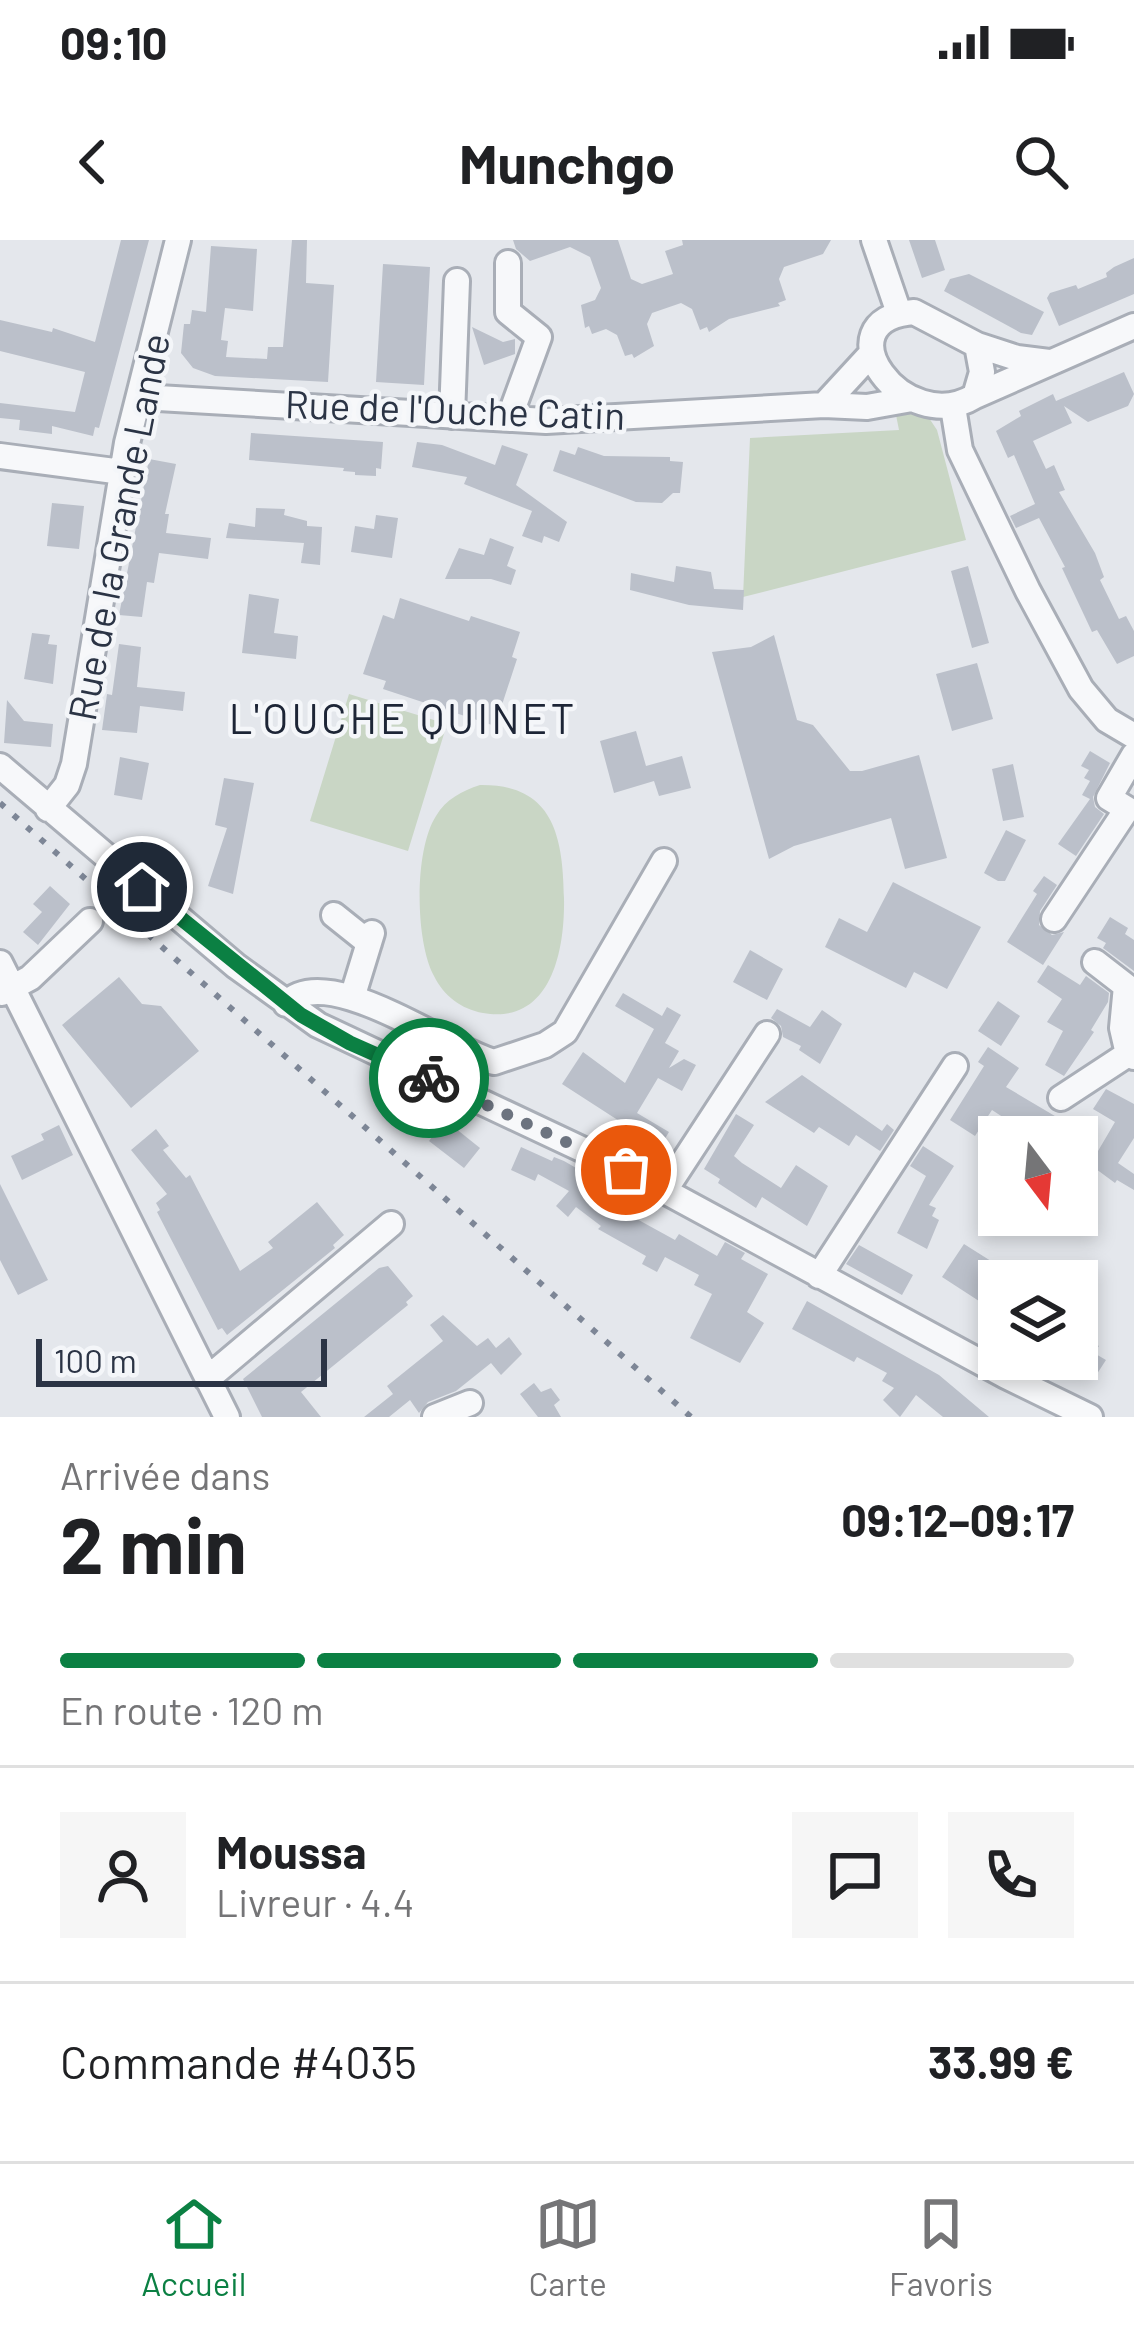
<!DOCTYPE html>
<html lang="fr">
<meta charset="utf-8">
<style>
body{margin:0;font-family:Barlow,sans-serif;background:#f6f6f6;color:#202124;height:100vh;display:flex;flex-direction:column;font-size:45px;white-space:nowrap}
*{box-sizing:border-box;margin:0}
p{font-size:39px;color:#757577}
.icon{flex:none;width:66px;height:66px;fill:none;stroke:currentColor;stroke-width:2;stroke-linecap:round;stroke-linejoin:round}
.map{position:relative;height:1177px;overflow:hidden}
.sheet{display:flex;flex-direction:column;background:#fff;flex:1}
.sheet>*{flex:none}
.needle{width:78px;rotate:164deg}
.buttons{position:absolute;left:978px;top:876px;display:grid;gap:24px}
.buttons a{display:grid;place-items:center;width:120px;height:120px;border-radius:0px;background:#fff;box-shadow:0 6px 18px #0003;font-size:60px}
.scale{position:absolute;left:36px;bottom:30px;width:291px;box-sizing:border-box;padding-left:12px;border:6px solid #2b3445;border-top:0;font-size:33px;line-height:42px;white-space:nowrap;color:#2b3445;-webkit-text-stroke:9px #f4f6f9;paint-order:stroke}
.pin{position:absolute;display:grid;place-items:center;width:102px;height:102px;color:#fff;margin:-51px;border:6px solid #fff;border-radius:50%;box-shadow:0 3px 12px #0007}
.courier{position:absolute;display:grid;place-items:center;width:120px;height:120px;margin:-60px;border:9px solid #0b8043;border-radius:50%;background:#fff;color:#222;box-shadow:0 3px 15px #0007}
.summary em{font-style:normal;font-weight:700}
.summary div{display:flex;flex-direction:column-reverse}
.summary{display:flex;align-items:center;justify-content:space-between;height:204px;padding:0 60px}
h1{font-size:78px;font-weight:700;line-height:90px}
.bar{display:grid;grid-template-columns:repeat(4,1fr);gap:18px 12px;align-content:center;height:144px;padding:0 60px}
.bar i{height:15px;border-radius:9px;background:#e0e0e0}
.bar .current{background:#0b8043}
.bar p{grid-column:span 4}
.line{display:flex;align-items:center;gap:30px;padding:0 60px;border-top:3px solid #e0e0e0}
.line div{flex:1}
.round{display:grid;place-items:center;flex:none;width:126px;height:126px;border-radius:0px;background:#f6f6f6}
.status{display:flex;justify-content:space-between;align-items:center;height:84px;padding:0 60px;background:#fff;direction:ltr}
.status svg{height:33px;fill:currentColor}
header{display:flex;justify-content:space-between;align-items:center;height:156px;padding:0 60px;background:#fff;font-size:54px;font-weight:700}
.tabs{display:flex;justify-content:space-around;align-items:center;height:168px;border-top:3px solid #e0e0e0;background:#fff;font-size:33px;color:#757577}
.tabs a{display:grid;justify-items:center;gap:6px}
.tabs .current{color:#0b8043}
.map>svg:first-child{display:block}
.green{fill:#c9d6c5}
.building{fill:#bbc0ca}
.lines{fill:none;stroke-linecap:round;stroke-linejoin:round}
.minor-casing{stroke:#a9aeb7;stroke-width:30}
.minor{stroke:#f7f8fa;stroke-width:24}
.rail{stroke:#7d8696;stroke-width:6;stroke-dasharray:6 12;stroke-linecap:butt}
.done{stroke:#6c737f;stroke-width:12;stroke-dasharray:0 21.6}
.route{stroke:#0b8043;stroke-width:15}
.labels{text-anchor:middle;stroke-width:9;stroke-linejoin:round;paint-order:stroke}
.street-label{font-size:39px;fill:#2b3445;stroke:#f4f6f9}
.neighbourhood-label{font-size:42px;letter-spacing:3px;fill:#1d2536;stroke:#f4f6f9}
</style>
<div class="status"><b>09:10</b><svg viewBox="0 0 49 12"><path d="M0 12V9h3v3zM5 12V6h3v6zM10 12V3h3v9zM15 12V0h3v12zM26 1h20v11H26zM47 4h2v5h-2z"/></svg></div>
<header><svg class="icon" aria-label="back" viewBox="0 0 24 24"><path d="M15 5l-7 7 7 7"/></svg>Munchgo<svg class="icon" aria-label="search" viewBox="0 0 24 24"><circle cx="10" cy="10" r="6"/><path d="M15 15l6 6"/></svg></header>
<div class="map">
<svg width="1134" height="1177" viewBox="0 0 1134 1177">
<rect width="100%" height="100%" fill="#e4e7ec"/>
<path class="green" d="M 895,170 L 927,175 L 937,190 L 966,300 L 743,357 L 750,198 L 899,190 Z
M 349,454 L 447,484 L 408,611 L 310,581 Z
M 480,545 C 554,544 563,597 564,658 C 565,709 552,785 483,773 C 461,769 444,756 434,736 C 415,701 414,610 436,576 C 446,559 462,551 480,545 Z"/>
<path class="building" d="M 121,0 L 149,0 L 99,188 L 95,187 L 93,196 L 52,186 L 52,194 L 19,190 L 20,180 L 0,178 L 0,163 L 75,172 L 85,132 L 0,111 L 0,80 L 52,92 L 53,88 L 95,102 Z
M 292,0 L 307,0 L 306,43 L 334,45 L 328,142 L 215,136 L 193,128 L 181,113 L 184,84 L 190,84 L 192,70 L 206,72 L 211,6 L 257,9 L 253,71 L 225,68 L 221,100 L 228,101 L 226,117 L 267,119 L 268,107 L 283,107 Z
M 513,0 L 618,0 L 631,39 L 642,44 L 673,34 L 665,11 L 683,5 L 682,0 L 831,0 L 823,14 L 784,27 L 779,39 L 786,60 L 778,63 L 780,66 L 729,79 L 709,92 L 707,87 L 700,90 L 692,69 L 681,63 L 652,73 L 647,84 L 654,106 L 634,118 L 632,114 L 625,116 L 617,95 L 606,89 L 592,94 L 589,86 L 585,88 L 581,65 L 595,60 L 601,48 L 590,17 L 570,7 L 530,21 L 516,9 Z
M 909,0 L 935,0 L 945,30 L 922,38 Z
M 1134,18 L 1134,54 L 1059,86 L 1047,58 L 1050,53 L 1076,45 L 1078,49 L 1107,37 L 1106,33 L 1114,27 Z
M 383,24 L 430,27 L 424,145 L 376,142 Z
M 969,34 L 1044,72 L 1032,95 L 1021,93 L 944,51 L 950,39 Z
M 472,87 L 503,102 L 515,99 L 515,114 L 484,125 Z
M 1124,132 L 1134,154 L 1128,166 L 1088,182 L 1064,166 L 1072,183 L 1033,201 L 1046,229 L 1054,225 L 1065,250 L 1059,252 L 1095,313 L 1104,337 L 1100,340 L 1119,379 L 1126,376 L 1134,391 L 1134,416 L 1117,424 L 1097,390 L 1092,392 L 1062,328 L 1065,327 L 1039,278 L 1016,288 L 1010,276 L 1035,264 L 1014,215 L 1008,218 L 996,191 L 1021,176 L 1019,171 L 1053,154 L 1056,161 Z
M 251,193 L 383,202 L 381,229 L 376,228 L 376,236 L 355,235 L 355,232 L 343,231 L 344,228 L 249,220 Z
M 417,202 L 442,205 L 495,225 L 502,205 L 528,214 L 516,245 L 567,282 L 559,302 L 544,296 L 542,303 L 522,296 L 532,271 L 464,244 L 467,237 L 412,227 Z
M 578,207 L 604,216 L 670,217 L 670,221 L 683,222 L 680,253 L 673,253 L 662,263 L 636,262 L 553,231 L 560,210 L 575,215 Z
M 149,219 L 176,224 L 165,274 L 169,274 L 166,293 L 211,298 L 208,319 L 159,313 L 154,343 L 147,342 L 142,377 L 119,375 Z
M 52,263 L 84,266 L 79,309 L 47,306 Z
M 256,268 L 285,269 L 284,275 L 307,281 L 307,286 L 322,287 L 320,325 L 301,323 L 304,303 L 226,298 L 229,283 L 255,287 Z
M 376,275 L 398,278 L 392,318 L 351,312 L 355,286 L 374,289 Z
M 490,298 L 514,307 L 507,326 L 516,330 L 511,345 L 491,339 L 445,339 L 459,308 L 484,315 Z
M 676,326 L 711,332 L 714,349 L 744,350 L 743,370 L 689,365 L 630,350 L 631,333 L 674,342 Z
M 968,326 L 989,403 L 972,408 L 951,331 Z
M 249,354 L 279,359 L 274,393 L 298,396 L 296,419 L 242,413 Z
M 400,358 L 469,381 L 471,376 L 520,392 L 512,417 L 517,419 L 495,486 L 383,449 L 386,441 L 363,434 L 383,375 L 394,379 Z
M 32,393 L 50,395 L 48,404 L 57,405 L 53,444 L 24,439 Z
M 774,395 L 797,480 L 813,485 L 850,531 L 862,531 L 919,515 L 947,618 L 905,629 L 891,578 L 794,606 L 769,619 L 712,412 L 751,407 Z
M 119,404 L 141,407 L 137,447 L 185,452 L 183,471 L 140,466 L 137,493 L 102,490 L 107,454 L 112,455 Z
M 977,423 L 993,479 L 952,491 L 936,434 Z
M 7,460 L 24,481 L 53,484 L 51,507 L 4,503 Z
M 636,491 L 646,526 L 682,516 L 691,548 L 659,556 L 654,541 L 614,553 L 600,501 Z
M 1090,511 L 1110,523 L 1093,557 L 1095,567 L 1104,574 L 1076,616 L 1058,604 L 1090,559 L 1082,555 L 1090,541 L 1084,538 L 1089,530 L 1081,526 Z
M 120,517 L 149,523 L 142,560 L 114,555 Z
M 1013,524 L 1024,577 L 1003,581 L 992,529 Z
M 224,538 L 254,543 L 233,654 L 208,646 L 227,588 L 215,585 Z
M 1006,590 L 1026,600 L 1005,641 L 998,641 L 984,633 Z
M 1044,636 L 1057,645 L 1040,671 L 1039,685 L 1052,695 L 1064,692 L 1043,725 L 1007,702 L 1037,654 L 1033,651 Z
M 893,642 L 981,687 L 947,749 L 914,732 L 906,748 L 825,707 L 839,678 L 867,692 Z
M 50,646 L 70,664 L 38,705 L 23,692 L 42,672 L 33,664 Z
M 1110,677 L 1128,688 L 1125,694 L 1134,700 L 1134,731 L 1103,708 L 1106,703 L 1097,698 Z
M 750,710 L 783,729 L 767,760 L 733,742 Z
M 1048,725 L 1080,745 L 1086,736 L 1109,753 L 1108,762 L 1091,790 L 1094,792 L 1064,836 L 1045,825 L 1063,791 L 1047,782 L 1062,759 L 1037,742 Z
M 119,737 L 142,764 L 161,766 L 199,811 L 131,868 L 62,785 Z
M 623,753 L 662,776 L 667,767 L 681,775 L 665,803 L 679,811 L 669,828 L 684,819 L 696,825 L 682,851 L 658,838 L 637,873 L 669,892 L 655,915 L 621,895 L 627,886 L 562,844 L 583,812 L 625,843 L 654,789 L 615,766 Z
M 998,761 L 1020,776 L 1001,806 L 978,791 Z
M 777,769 L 810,787 L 822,770 L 842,784 L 820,824 L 799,810 L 801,806 L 783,797 L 781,786 L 771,778 Z
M 988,807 L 1019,828 L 1006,847 L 1065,882 L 1062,887 L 1077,897 L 1033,897 L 992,870 L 975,896 L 950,880 L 984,826 L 978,822 Z
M 802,835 L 882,891 L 887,884 L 894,890 L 880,911 L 856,895 L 849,906 L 819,887 L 814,893 L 765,862 Z
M 1106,849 L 1134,864 L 1134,898 L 1118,923 L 1134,934 L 1134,950 L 1117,940 L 1115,943 L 1077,915 L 1077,897 L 1098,911 L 1115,882 L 1093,869 Z
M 736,874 L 754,885 L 734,916 L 742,923 L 781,948 L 796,925 L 828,946 L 807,986 L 762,957 L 756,968 L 718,943 L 720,939 L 704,929 Z
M 445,880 L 480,908 L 464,928 L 429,901 Z
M 59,885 L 73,915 L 22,940 L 11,916 L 44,900 L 41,894 Z
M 156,889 L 169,906 L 163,910 L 186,938 L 190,935 L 240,1031 L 273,1008 L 268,1002 L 317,962 L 344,995 L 333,1005 L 335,1008 L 227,1095 L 222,1088 L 218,1090 L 157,972 L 160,970 L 156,963 L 167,954 L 131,910 Z
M 923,906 L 954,926 L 929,965 L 936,968 L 932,976 L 939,980 L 927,1009 L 897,993 L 926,936 L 910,926 Z
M 521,907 L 552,921 L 554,917 L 564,921 L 597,940 L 628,967 L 624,972 L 675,1000 L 679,994 L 717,1016 L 725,1002 L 745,1013 L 741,1019 L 768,1034 L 747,1072 L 764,1083 L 740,1123 L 690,1098 L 712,1054 L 694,1045 L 699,1035 L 665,1017 L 657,1032 L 642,1024 L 646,1016 L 598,989 L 601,986 L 576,967 L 568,977 L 556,966 L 569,951 L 538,934 L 535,941 L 511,930 Z
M 0,944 L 48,1040 L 18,1055 L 0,1020 Z
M 964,1004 L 1002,1028 L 999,1033 L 999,1074 L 942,1037 Z
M 859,1005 L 913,1035 L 902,1055 L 846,1024 Z
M 388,1026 L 413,1056 L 406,1062 L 408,1065 L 301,1152 L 321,1177 L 262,1177 L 243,1139 L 379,1028 Z
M 807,1061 L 939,1135 L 989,1177 L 943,1177 L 916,1155 L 900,1177 L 883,1160 L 894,1148 L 882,1141 L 887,1133 L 857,1117 L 854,1122 L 792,1089 Z
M 443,1075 L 477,1106 L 488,1098 L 496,1108 L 509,1097 L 522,1114 L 501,1135 L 491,1123 L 456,1151 L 428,1162 L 419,1173 L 410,1160 L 389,1177 L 364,1177 L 393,1154 L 387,1146 L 443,1101 L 430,1085 Z
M 1082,1096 L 1099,1106 L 1094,1113 L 1106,1120 L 1093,1140 L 1065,1123 L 1077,1119 L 1077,1104 Z
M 534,1143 L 541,1152 L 551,1148 L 560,1160 L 554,1165 L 561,1177 L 538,1177 L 520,1154 Z"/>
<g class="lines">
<defs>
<path id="minor" d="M 874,0 L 899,73
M 508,23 L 508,72 L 539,97 L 509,179
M 977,105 L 982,132 L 975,156 C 904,200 818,80 914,72 L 977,105 L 1017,118 L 1049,122
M 975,156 L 1134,86
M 141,157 L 546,181 L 824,165 L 867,167 L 912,159
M 824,165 L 870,115
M 953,167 L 960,210 L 1028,351 L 1081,449 L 1107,480 L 1134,496
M 452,176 L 457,41
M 0,216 L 122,232
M 0,526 L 236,726 L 318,785 L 626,930 L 1006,1136 L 1090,1177
M 48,569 L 67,545 L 74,524 L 127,203 L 178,0
M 334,675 L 369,703
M 1054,679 L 1127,569 L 1109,558 L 1134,515
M 1095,722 L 1126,746 L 1122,788 L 1128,814 L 1134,817
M 0,723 L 227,1177
M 2,753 L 30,738 L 90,681
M 352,758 L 372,693
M 286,764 C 326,720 446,809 494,822 L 545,805 L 565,792 L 664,621
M 1061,858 L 1128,814
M 665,950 L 767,794
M 819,1036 L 955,826
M 207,1139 L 391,984
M 435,1177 L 470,1163"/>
</defs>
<use href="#minor" class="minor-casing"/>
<use href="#minor" class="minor"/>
<path class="rail" d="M 0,563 L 691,1177"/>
</g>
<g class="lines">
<path class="done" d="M 429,838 L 626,930"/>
<path class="route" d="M 142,647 L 301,775 L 350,803 L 429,838"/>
</g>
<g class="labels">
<g class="street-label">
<text transform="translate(455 170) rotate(2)" y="14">Rue de l'Ouche Catin</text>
<text transform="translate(119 287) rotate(-79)" y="14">Rue de la Grande Lande</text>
</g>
<g class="neighbourhood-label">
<text x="403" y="494">L'OUCHE QUINET</text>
</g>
</g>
</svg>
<div class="buttons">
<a><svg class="needle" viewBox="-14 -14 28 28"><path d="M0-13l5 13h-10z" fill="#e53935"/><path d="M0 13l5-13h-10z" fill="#757577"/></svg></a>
<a><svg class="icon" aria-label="layers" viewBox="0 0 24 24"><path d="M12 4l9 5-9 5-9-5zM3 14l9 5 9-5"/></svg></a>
</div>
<div class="scale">100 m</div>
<div class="pin" style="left:626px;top:930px;background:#ea580c"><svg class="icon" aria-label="bag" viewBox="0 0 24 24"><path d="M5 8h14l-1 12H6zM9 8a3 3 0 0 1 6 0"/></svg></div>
<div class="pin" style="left:142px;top:647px;background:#1f2937"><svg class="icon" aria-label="home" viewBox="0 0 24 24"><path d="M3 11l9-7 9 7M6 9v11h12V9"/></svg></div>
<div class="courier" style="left:429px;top:838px"><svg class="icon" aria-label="bike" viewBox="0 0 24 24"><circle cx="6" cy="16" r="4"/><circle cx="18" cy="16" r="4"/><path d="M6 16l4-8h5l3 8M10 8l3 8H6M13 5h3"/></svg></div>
</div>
<section class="sheet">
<div class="summary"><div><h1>2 min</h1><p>Arrivée dans</p></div><em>09:12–09:17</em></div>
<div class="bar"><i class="current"></i><i class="current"></i><i class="current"></i><i></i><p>En route · 120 m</p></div>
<div class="line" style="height:216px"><a class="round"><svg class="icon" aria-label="person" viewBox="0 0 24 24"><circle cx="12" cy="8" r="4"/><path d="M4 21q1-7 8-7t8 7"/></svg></a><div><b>Moussa</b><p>Livreur · 4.4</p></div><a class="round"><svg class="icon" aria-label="chat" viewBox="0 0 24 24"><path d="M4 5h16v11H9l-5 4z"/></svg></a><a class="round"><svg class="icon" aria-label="phone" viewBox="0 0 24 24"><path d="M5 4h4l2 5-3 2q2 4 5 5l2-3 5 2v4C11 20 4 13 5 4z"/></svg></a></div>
<div class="line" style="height:156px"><div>Commande #4035</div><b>33.99 €</b></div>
</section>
<nav class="tabs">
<a class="current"><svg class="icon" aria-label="home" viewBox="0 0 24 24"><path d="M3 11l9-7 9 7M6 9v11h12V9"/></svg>Accueil</a>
<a><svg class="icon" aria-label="map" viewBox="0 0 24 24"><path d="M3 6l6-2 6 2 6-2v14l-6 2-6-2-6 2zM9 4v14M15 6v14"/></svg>Carte</a>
<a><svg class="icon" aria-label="saved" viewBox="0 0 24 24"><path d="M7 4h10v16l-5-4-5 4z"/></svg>Favoris</a>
</nav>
